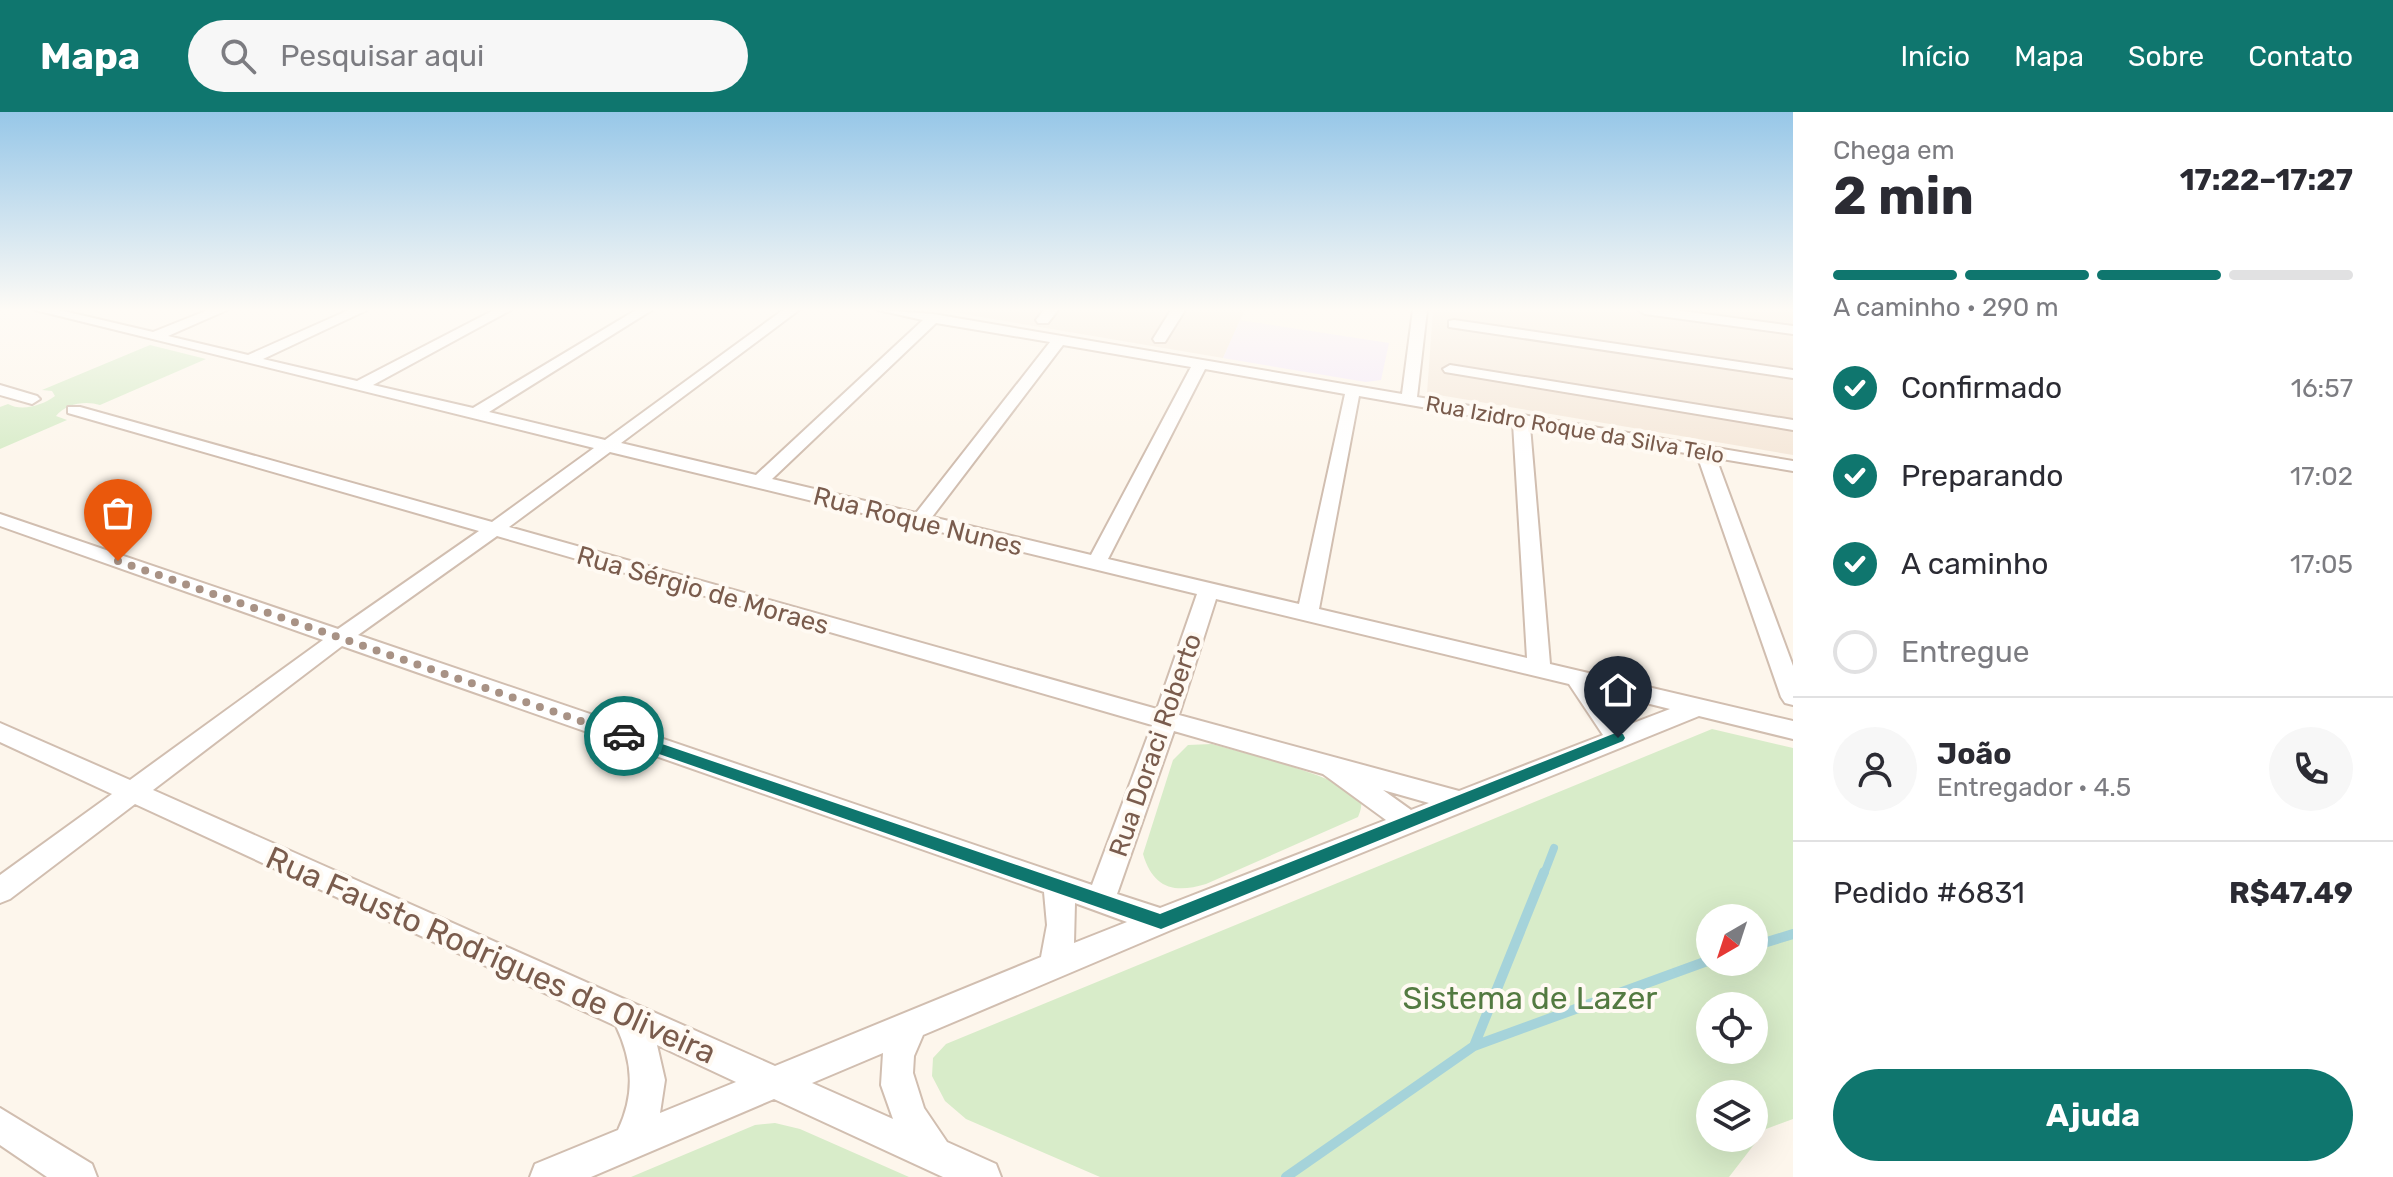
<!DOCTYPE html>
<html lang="pt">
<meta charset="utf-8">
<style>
body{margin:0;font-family:Rubik,sans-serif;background:#f7f7f7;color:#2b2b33;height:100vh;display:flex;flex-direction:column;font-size:30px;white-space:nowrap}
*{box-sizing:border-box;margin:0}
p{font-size:26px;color:#7c7c81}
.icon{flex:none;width:44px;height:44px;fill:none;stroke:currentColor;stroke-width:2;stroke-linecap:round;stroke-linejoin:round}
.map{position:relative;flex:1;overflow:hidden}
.panel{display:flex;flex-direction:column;background:#fff;width:600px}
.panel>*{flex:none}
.needle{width:52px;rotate:219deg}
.buttons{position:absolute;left:1696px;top:792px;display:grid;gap:16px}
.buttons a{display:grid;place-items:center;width:72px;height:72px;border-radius:50%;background:#fff;box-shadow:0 8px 32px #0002;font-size:40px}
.pin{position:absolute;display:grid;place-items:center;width:68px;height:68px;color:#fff;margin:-82px -34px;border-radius:50% 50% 50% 0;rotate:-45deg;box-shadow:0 0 8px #0007}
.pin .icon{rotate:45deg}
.courier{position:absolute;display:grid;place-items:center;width:80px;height:80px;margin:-40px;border:6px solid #0f766e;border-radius:50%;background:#fff;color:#222;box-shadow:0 2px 10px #0007}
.headline em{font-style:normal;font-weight:700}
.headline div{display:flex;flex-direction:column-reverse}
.headline{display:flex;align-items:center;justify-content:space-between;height:136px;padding:0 40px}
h1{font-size:52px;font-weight:700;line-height:60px}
.bar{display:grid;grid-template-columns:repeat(4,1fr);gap:12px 8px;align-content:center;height:96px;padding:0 40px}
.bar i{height:10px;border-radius:6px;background:#e1e1e2}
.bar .selected{background:#0f766e}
.bar p{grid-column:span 4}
.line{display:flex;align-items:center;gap:20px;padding:0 40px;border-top:2px solid #e1e1e2}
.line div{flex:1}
.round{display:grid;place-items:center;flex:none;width:84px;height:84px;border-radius:42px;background:#f7f7f7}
ol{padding:0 40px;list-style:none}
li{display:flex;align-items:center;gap:24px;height:88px}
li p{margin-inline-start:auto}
li .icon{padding:8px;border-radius:50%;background:#0f766e;color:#fff;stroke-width:4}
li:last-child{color:#7c7c81}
li i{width:44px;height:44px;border:4px solid #e1e1e2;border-radius:50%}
.cta{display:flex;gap:16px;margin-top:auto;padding:16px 40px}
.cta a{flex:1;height:92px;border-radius:48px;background:#0f766e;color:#fff;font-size:32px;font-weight:700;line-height:92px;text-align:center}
header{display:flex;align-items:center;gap:48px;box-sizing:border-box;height:112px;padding:0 40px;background:#0f766e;color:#fff}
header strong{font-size:38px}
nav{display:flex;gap:44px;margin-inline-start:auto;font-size:28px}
.search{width:560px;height:72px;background:#f7f7f7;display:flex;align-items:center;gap:20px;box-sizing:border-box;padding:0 28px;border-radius:44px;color:#7c7c81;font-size:30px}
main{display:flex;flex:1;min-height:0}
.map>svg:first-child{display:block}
.residential{fill:#f5e8da}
.education{fill:#f3e8fa}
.green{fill:#d8ecc9;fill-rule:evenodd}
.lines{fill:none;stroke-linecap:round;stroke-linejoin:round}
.stream-far1{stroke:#a5d3da;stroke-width:8}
.stream{stroke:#a5d3da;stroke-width:10}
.minor-casing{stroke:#d1beb0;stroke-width:4}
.minor{fill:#fff;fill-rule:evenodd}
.route{fill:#0f766e}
.done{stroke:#a89285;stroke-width:8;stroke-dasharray:0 14.4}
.labels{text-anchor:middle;stroke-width:8;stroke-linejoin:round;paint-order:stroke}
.far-street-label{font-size:22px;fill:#7a5c4d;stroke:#fffaf3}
.street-label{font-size:26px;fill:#7a5c4d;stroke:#fffaf3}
.near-street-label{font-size:32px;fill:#7a5c4d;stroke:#fffaf3}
.near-park-label{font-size:32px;fill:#537a41;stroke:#fffaf3}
</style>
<header>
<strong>Mapa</strong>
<div class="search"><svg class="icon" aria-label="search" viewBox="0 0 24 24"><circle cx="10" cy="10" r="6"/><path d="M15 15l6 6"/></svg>Pesquisar aqui</div>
<nav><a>Início</a><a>Mapa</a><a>Sobre</a><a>Contato</a></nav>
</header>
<main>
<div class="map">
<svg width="1793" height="1065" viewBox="0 0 1793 1065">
<rect width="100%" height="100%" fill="#fdf6ec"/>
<path class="residential" d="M 940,198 L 1245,198 L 1223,246 Z
M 1433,198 L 1793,198 L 1793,343 L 1427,281 Z"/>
<path class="education" d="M 1240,208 L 1389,231 L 1381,268 L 1366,270 L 1223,246 Z"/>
<path class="green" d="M 150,233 L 206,247 L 100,293 C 85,288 65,292 56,304 L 67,308 L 0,337 L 0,295 L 8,292 C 22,300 43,293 55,284 L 52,279 L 42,278 Z
M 1712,617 L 1793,636 L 1793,1007 L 1766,1017 L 1729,1065 L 1100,1065 L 966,1007 L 945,989 L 932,964 L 933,946 L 946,932 ZM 1754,806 L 1754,850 L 1710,850 L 1710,806 ZM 1754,894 L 1754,938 L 1710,938 L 1710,894 ZM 1754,982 L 1754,1026 L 1710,1026 L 1710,982 Z
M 1212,632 C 1240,640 1347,666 1360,687 C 1363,693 1360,700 1358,705 L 1206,772 C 1174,782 1153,776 1143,742 L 1173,648 L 1188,633 Z
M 775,1011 L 800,1017 L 909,1065 L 631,1065 L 755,1013 Z"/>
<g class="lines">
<path class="stream-far1" d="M 1544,762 L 1554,736"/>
<path class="stream" d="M 1754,834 L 1793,822
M 1474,934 L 1544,760
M 1286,1065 L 1474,934 L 1710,848"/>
<defs>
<path id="minor" d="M 35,198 L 59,198 L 153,220 L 208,198 L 227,198 L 168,224 L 248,243 L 349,198 L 367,198 L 263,247 L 357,269 L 494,198 L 511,198 L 373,273 L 473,296 L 636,198 L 652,198 L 489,300 L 605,328 L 783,198 L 799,198 L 621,331 L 756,363 L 923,208 L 878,198 L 933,202 L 1402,282 L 1413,198 L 1427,198 L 1417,285 L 1793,349 L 1793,359 L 1716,346 L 1793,554 L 1793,593 L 1785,591 L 1781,585 L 1697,343 L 1530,314 L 1550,552 L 1793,609 L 1793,627 L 1699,604 L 1171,818 L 923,923 L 914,944 L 913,961 L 924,996 L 947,1030 L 996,1052 L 1001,1065 L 943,1065 L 774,987 L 591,1065 L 530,1065 L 535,1052 L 618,1018 C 635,982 633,950 616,914 L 135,692 L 10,787 L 0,791 L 0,763 L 112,682 L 0,630 L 0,611 L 130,668 L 323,528 L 0,414 L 0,402 L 338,517 L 479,419 L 68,301 L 68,295 L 80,295 L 492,410 L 594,336 ZM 936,211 L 1050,230 L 916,401 L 772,367 ZM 1063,233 L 1191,255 L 1091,443 L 932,405 ZM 1205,257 L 1345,282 L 1299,492 L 1108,447 ZM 1359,284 L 1513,311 L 1527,546 L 1319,497 ZM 610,340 L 1197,482 L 1157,597 L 509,415 ZM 497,424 L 1152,613 L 1092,773 L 358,523 ZM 1216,487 L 1569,572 L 1603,623 L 1459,679 L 1179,603 ZM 342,534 L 1044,780 L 1047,813 L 1041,845 L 775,954 L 153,678 ZM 1598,579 L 1670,597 L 1623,615 ZM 1174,619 L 1323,662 L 1386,708 L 1160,796 L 1117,782 ZM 1383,678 L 1429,691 L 1411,698 ZM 1075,791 L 1127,810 L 1074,831 ZM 657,933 L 736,970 L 660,1001 L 665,968 ZM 883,941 L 881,973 L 893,1007 L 812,971 Z
M 1044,198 L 1058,198 L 1048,211 L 1038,211 L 1036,208 Z
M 1171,198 L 1185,198 L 1165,230 L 1155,230 L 1153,227 Z
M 1638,198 L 1675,198 L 1793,214 L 1793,222 L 1645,202 Z
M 1454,208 L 1793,258 L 1793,266 L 1449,215 L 1449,209 Z
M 1450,253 L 1793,308 L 1793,318 L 1445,260 L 1443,257 Z
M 0,273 L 37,284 L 40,287 L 32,292 L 0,283 Z
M 0,996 L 92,1052 L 97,1065 L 47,1065 L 0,1033 Z"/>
</defs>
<use href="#minor" class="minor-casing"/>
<use href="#minor" class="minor"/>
</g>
<linearGradient id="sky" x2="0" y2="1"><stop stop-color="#97c7e8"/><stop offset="0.57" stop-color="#fefbf6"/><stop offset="1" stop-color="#fefbf6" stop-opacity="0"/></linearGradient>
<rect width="1793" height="347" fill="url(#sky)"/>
<path class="route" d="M 624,619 L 1160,802 L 1613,622 L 1623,622 L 1625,626 L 1623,629 L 1161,817 L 619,628 L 619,621 Z"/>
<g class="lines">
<path class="done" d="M 118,449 L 624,624"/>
</g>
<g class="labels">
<g class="far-street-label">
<text transform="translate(1575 317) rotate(10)" y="8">Rua Izidro Roque da Silva Telo</text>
</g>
<g class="street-label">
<text transform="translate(918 409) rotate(14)" y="9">Rua Roque Nunes</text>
<text transform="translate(703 478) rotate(16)" y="9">Rua Sérgio de Moraes</text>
<text transform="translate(1155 633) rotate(-71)" y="9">Rua Doraci Roberto</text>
</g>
<g class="near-street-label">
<text transform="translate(491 843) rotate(24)" y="11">Rua Fausto Rodrigues de Oliveira</text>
</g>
<g class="near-park-label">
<text x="1530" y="897">Sistema de Lazer</text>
</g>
</g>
</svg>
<div class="buttons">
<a><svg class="needle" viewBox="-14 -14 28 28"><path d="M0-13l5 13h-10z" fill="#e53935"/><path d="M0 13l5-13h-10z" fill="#7c7c81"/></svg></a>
<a><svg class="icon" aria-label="locate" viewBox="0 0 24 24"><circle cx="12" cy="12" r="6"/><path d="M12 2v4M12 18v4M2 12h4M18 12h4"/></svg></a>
<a><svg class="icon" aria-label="layers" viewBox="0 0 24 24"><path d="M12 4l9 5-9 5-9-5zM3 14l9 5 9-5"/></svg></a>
</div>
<div class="pin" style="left:118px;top:449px;background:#ea580c"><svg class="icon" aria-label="bag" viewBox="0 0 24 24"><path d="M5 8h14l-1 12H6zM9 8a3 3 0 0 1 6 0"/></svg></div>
<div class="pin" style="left:1618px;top:626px;background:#1f2937"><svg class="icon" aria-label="home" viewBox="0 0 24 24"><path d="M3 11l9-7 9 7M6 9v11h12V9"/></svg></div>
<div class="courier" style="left:624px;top:624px"><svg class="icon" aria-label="car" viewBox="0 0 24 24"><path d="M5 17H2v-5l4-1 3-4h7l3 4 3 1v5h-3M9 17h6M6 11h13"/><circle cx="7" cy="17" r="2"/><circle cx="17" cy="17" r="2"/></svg></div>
</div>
<section class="panel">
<div class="headline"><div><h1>2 min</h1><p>Chega em</p></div><em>17:22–17:27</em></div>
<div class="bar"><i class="selected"></i><i class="selected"></i><i class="selected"></i><i></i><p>A caminho · 290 m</p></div>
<ol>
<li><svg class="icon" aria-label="check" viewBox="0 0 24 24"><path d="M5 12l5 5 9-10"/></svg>Confirmado<p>16:57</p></li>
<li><svg class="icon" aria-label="check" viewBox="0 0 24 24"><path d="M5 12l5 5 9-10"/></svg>Preparando<p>17:02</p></li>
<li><svg class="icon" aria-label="check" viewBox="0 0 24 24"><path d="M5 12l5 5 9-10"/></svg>A caminho<p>17:05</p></li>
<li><i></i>Entregue</li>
</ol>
<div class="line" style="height:144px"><a class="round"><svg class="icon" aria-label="person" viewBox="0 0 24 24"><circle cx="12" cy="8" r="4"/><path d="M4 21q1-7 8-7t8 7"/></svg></a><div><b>João</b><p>Entregador · 4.5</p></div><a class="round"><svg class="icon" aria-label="phone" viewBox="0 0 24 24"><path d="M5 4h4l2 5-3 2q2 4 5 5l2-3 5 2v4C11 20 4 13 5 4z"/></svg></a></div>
<div class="line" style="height:104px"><div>Pedido #6831</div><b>R$47.49</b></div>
<div class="cta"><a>Ajuda</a></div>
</section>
</main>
